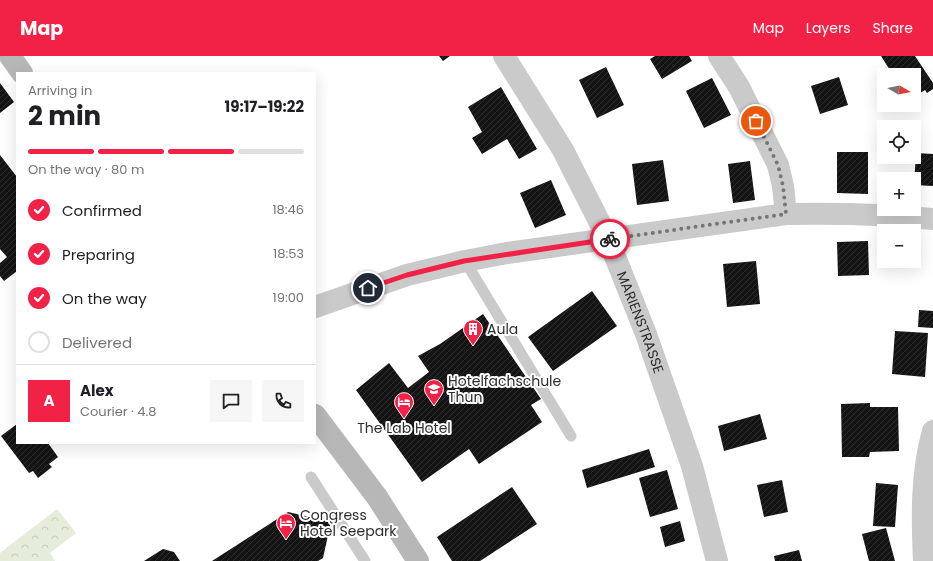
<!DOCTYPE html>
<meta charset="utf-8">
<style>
body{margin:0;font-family:Poppins,sans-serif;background:#f6f6f6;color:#202124;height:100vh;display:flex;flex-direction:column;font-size:15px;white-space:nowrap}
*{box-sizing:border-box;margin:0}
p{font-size:13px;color:#757577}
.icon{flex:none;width:22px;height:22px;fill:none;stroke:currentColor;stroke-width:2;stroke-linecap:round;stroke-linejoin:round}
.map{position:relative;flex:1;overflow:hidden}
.panel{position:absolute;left:16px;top:16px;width:300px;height:372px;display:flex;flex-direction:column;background:#fff;border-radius:0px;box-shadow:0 4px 16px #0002}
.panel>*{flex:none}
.needle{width:26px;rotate:99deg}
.controls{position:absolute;left:877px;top:12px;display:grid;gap:8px}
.controls a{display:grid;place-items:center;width:44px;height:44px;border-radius:0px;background:#fff;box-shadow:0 4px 16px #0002;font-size:20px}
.pin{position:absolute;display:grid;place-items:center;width:34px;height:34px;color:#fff;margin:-17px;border:2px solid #fff;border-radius:50%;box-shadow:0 1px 4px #0007}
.courier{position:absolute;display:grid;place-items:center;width:40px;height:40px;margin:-20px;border:3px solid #f22146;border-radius:50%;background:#fff;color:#222;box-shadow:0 1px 5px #0007}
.overview em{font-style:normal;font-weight:700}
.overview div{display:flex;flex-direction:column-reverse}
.overview{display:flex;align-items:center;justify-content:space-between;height:68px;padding:0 12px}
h1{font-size:26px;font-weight:700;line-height:30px}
.bar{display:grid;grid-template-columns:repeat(4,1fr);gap:6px 4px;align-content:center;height:48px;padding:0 12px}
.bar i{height:5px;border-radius:3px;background:#e0e0e0}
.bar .on{background:#f22146}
.bar p{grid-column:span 4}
.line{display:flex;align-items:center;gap:10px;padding:0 12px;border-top:1px solid #e0e0e0}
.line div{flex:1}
.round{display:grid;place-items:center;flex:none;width:42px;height:42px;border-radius:0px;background:#f6f6f6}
ol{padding:0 12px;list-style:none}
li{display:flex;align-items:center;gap:12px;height:44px}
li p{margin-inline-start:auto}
li .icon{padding:4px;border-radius:50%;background:#f22146;color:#fff;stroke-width:4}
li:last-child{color:#757577}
li i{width:22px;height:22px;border:2px solid #e0e0e0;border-radius:50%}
header{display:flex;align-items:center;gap:24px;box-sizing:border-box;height:56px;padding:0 20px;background:#f22146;color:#fff}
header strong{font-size:19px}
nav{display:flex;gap:22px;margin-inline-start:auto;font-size:14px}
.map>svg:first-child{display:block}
.forest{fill:url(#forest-crowns)}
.building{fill:url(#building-hatch)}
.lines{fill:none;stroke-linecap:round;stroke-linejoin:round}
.lane{stroke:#cacaca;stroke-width:11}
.street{stroke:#cacaca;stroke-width:22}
.secondary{stroke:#b7b7b7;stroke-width:22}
.done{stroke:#767676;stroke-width:4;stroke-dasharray:0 7.2}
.route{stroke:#f22146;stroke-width:5}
.labels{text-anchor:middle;stroke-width:4;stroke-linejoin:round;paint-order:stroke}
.street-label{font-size:14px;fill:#2d2d2d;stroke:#fff}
.poi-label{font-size:14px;fill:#2d2d2d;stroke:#fff;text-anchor:start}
</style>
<header>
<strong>Map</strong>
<nav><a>Map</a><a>Layers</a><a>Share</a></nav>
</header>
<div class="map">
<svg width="933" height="505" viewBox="0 0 933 505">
<defs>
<pattern id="forest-crowns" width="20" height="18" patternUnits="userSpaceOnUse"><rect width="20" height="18" fill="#e5ecd9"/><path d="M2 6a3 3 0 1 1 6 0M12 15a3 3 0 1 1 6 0" fill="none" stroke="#c5cbbb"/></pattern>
<pattern id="building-hatch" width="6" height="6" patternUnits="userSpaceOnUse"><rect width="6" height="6" fill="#141414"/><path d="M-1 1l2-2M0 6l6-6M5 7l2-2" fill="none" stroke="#2e2e2e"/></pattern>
</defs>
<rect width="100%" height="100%" fill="#fff"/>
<path class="forest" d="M 57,453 L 76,477 L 50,497 L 55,505 L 0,505 L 0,497 Z"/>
<path class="building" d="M 439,0 L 450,0 L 443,5 Z
M 655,0 L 689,0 L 692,5 L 662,23 L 650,3 Z
M 881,0 L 915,0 L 933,27 L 933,33 L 927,37 L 925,34 L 914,41 L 914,19 L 893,19 Z
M 606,11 L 624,49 L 597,62 L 579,24 Z
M 839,21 L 848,49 L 820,58 L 811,30 Z
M 712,22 L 731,59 L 704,72 L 686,35 Z
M 0,27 L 14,46 L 0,57 Z
M 501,31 L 537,93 L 519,103 L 507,83 L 482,98 L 472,82 L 482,76 L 468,51 Z
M 837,96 L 868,96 L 868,138 L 837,137 Z
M 916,97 L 933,98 L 933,130 L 914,129 Z
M 0,99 L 17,121 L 17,215 L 4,225 L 0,220 L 0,207 L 7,201 L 0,193 Z
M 663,104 L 669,145 L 637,149 L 632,108 Z
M 750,105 L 755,144 L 733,147 L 728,108 Z
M 551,124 L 566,159 L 535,172 L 520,137 Z
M 868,185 L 869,219 L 838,220 L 837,186 Z
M 756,205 L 760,248 L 727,251 L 723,208 Z
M 592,235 L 617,270 L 553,315 L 528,281 Z
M 919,254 L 933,255 L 933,272 L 918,271 Z
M 483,258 L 541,343 L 531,349 L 542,366 L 479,408 L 469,393 L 422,426 L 356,334 L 389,307 L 408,332 L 429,316 L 418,300 L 440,288 Z
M 895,275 L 928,277 L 925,321 L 892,318 Z
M 870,347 L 870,351 L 898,351 L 899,395 L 870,396 L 869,401 L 842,401 L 841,348 Z
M 760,358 L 767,383 L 724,395 L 718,370 Z
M 17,368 L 17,387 L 48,387 L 58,401 L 49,408 L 52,411 L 38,422 L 33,415 L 29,417 L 1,380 Z
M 649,393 L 655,411 L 587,432 L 582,414 Z
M 667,414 L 678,453 L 650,461 L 639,422 Z
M 782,424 L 788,456 L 764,461 L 757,429 Z
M 876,427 L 898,429 L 895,471 L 873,470 Z
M 512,431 L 537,468 L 480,505 L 452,505 L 437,481 Z
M 288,456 L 331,466 L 323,502 L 318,505 L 212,505 Z
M 680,465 L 685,485 L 665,491 L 660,471 Z
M 886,472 L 895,505 L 869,505 L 862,478 Z
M 163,493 L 174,496 L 180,505 L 144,505 Z
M 799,494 L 802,505 L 775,505 L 774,500 Z"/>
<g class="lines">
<path class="lane" d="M 465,205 L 571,380
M 311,421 L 365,505"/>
<g class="street">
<path id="s1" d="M 504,0 L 563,94 L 608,183 L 646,278 L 692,410 L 717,505"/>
<path d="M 719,0 L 739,31 L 778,109 L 783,130 L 786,158"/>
<path d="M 315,251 L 407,219 L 465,205 L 507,197 L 786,158 C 835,157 883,158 933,163"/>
<path d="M 924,505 C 922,461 921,418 933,375"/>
</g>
<path class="secondary" d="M 10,0 L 22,17
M 315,359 L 377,441 L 418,505"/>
</g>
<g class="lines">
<path class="done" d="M 610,183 L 786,158 L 783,130 L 778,109 L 756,65"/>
<path class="route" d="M 368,232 L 407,219 L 464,205 L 610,183"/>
</g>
<defs>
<symbol id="building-pin" viewBox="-11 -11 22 30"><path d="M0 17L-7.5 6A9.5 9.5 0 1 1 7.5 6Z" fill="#f22146" stroke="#fff"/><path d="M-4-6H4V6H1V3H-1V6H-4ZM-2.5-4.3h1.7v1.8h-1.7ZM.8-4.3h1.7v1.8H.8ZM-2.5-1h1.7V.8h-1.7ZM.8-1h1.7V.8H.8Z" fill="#fff"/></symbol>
<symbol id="school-pin" viewBox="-11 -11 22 30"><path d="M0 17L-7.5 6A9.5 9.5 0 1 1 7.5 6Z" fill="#f22146" stroke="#fff"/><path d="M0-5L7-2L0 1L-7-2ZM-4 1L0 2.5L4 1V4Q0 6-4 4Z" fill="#fff"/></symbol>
<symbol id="hotel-pin" viewBox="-11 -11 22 30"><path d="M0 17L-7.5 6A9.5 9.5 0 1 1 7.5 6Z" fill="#f22146" stroke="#fff"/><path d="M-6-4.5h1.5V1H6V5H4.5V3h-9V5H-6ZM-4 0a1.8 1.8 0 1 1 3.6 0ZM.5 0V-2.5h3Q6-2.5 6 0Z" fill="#fff"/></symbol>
</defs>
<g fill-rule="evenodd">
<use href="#building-pin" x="462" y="262" width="22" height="30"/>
<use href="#school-pin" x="423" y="322" width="22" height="30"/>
<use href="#hotel-pin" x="393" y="335" width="22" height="30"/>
<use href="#hotel-pin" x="275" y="456" width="22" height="30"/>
</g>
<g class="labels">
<g class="street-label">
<text dy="5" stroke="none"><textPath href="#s1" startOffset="300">MARIENSTRASSE</textPath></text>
</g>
<g class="poi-label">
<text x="487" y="278">Aula</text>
<text x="448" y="330">Hotelfachschule<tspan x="448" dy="16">Thun</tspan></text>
<text x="404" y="377" text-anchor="middle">The Lab Hotel</text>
<text x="300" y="464">Congress<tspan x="300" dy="16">Hotel Seepark</tspan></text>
</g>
</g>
</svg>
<div class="controls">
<a><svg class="needle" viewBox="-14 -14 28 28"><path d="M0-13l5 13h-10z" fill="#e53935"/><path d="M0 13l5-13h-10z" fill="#757577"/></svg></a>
<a><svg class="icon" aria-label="locate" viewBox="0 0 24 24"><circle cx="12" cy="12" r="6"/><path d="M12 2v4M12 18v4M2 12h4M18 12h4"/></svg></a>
<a>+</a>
<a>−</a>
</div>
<div class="pin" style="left:756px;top:65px;background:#ea580c"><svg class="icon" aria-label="bag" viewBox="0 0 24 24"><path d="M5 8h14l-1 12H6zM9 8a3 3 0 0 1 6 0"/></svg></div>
<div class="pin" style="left:368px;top:232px;background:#1f2937"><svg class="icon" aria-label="home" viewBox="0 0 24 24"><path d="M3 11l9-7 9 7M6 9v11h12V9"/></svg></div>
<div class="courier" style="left:610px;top:183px"><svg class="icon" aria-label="bike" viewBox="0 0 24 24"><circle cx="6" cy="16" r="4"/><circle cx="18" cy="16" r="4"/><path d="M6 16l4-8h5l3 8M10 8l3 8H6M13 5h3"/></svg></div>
<section class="panel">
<div class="overview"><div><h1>2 min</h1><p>Arriving in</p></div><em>19:17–19:22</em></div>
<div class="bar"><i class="on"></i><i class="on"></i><i class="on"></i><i></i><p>On the way · 80 m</p></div>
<ol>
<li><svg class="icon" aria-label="check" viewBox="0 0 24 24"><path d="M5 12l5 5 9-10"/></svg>Confirmed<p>18:46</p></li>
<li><svg class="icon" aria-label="check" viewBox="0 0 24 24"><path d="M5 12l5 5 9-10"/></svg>Preparing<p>18:53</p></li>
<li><svg class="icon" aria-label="check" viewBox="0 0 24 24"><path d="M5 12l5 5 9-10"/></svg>On the way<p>19:00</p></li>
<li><i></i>Delivered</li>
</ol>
<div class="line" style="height:72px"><b class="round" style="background:#f22146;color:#fff">A</b><div><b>Alex</b><p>Courier · 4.8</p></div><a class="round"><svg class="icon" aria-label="chat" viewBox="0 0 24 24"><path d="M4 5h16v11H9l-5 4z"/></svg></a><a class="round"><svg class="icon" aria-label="phone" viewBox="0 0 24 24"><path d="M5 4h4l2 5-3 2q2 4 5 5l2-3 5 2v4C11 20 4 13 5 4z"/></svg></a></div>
</section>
</div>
